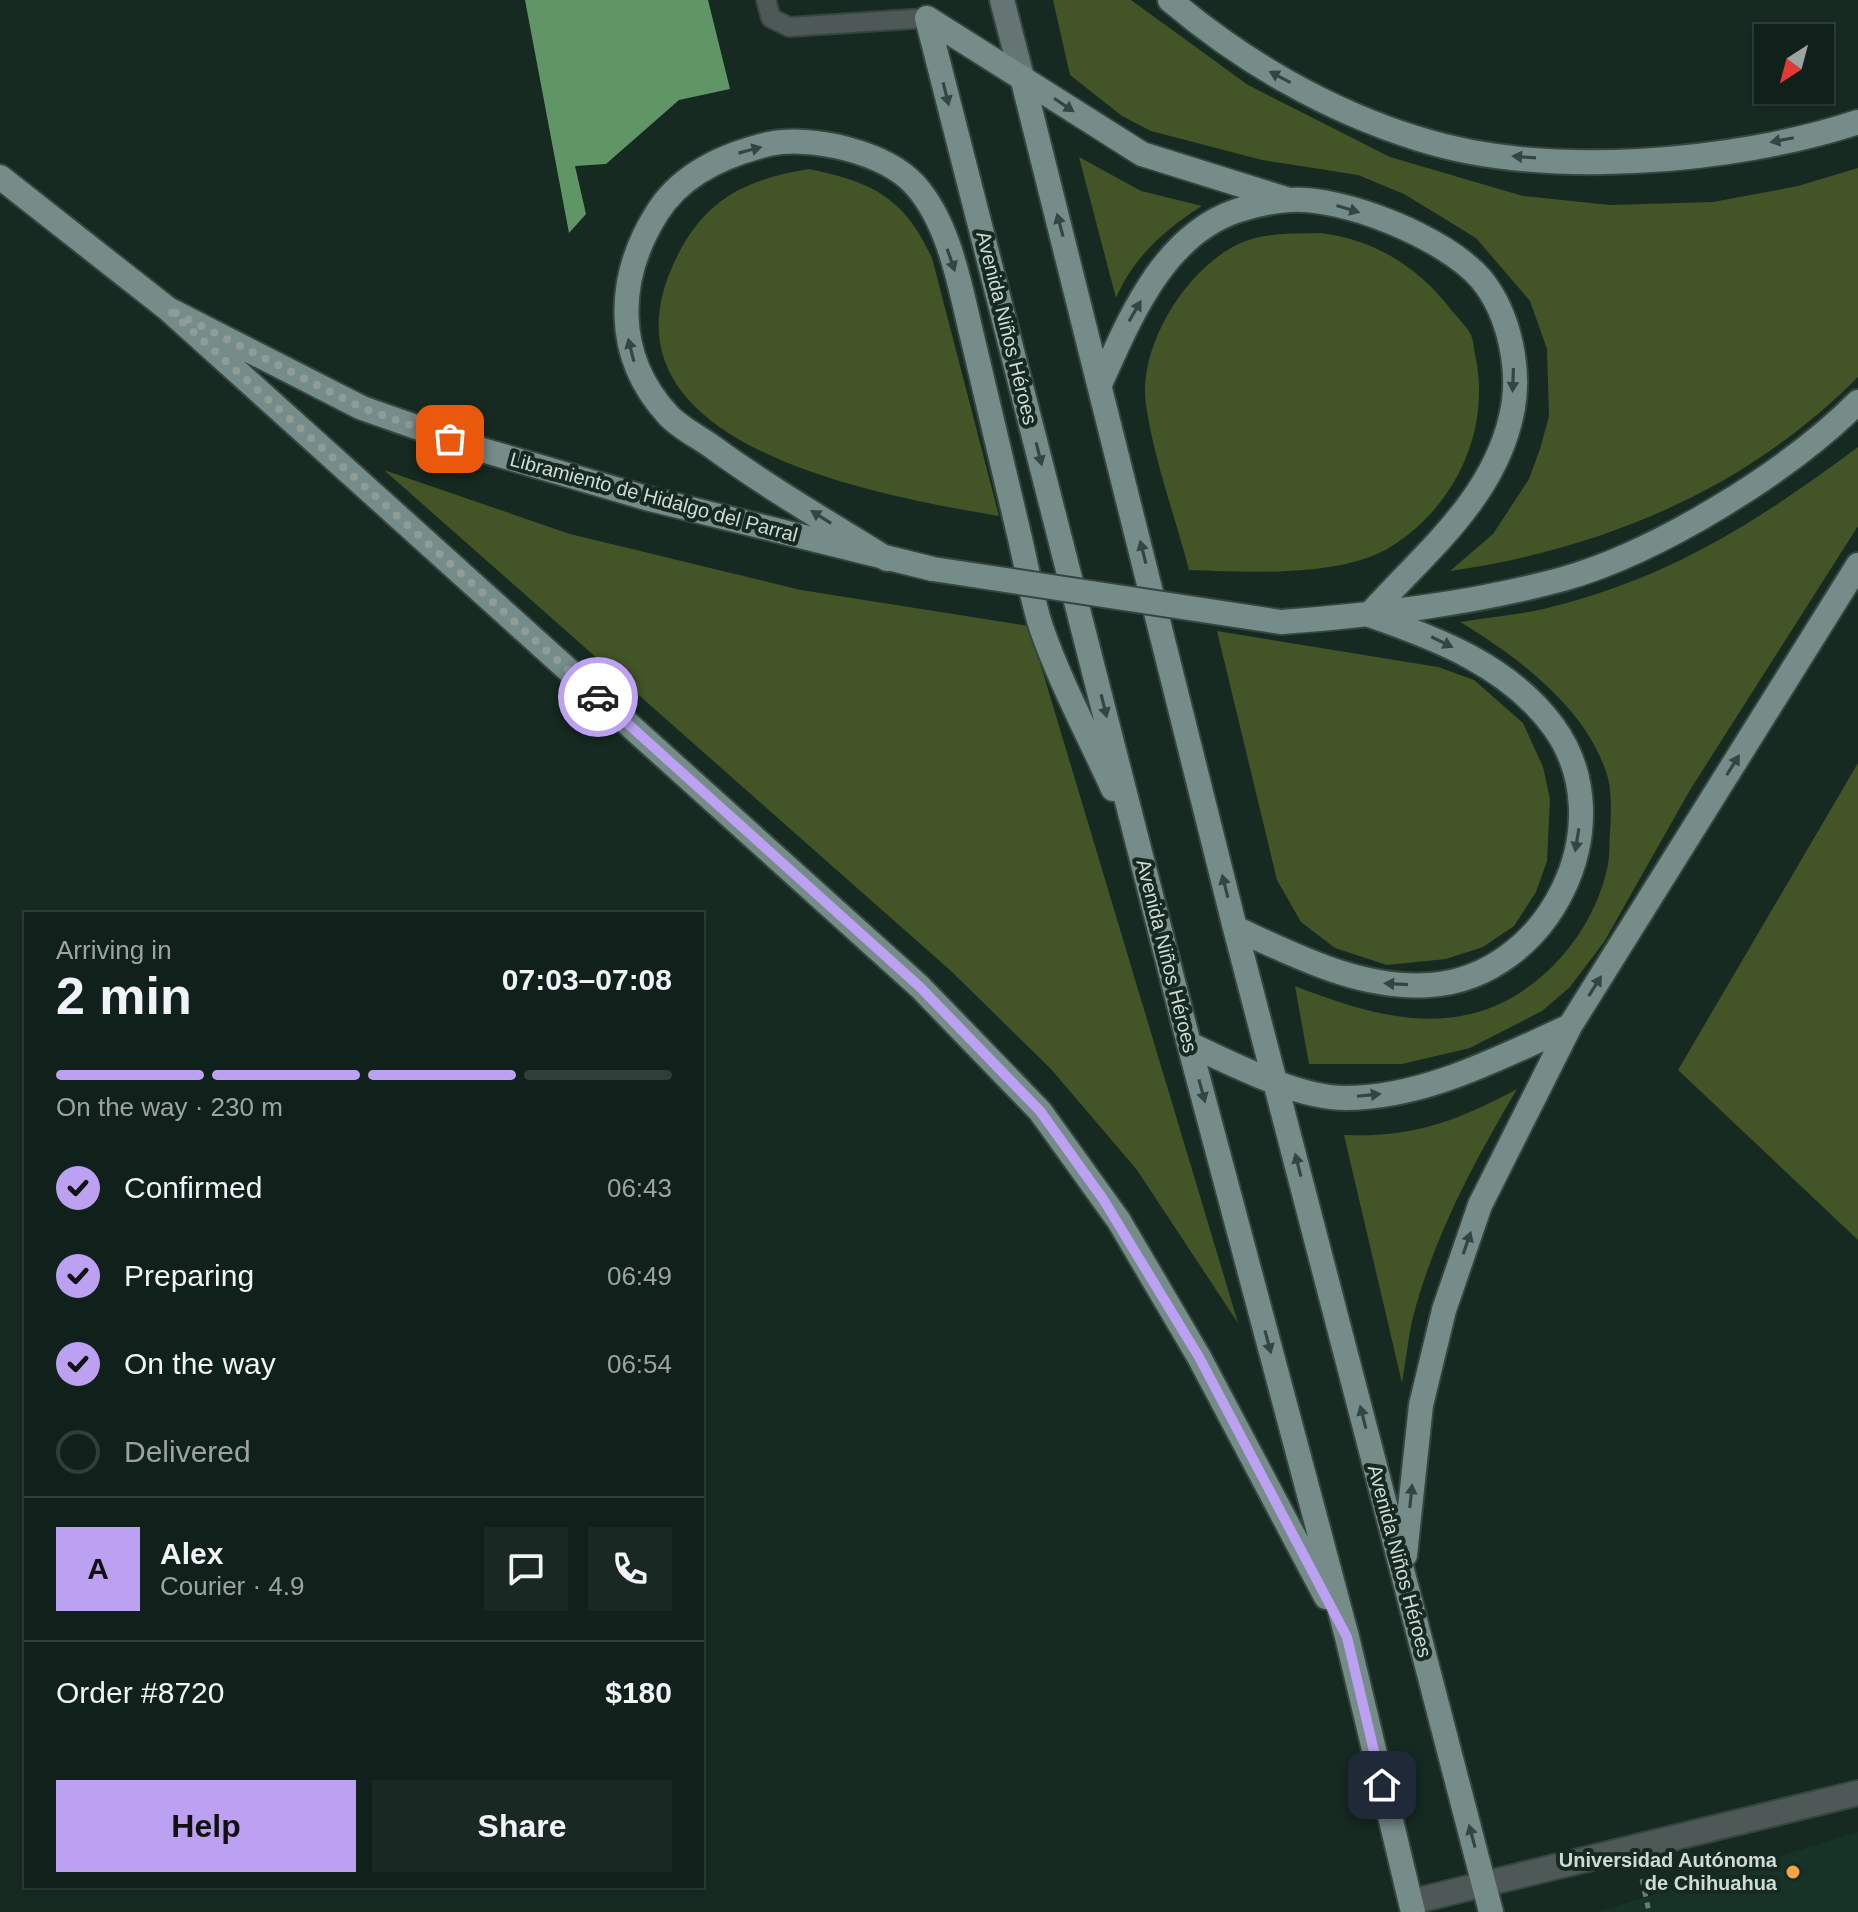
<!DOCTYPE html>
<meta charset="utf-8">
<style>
body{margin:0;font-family:Helvetica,sans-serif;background:#192823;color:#f1f3f6;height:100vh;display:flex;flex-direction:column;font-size:30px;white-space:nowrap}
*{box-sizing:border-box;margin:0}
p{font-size:26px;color:#9ca3a2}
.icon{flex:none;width:44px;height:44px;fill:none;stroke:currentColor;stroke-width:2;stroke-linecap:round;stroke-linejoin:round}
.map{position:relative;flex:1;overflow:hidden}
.panel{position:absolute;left:24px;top:912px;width:680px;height:976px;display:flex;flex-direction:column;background:#10201a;border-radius:0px;box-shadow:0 2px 6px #0004,0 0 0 2px #303e39}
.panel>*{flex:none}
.needle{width:52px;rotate:216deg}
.controls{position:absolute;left:1754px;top:24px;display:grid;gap:16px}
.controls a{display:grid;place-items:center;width:80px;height:80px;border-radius:0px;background:#10201a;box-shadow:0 2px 6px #0004,0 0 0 2px #303e39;font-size:40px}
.pin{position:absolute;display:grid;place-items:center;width:68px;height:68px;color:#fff;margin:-34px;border-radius:16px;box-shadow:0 4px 12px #0006}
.courier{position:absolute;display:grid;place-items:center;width:80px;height:80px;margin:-40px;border:6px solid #bca0f2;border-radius:50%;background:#fff;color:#222;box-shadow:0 2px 10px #0007}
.overview em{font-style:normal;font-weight:700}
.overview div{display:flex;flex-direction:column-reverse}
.overview{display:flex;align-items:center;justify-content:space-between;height:136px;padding:0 32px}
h1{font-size:52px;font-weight:700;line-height:60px}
.bar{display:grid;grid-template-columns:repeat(4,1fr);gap:12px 8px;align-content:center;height:96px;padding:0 32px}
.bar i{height:10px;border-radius:6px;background:#303e39}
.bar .current{background:#bca0f2}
.bar p{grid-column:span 4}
.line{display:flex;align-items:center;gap:20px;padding:0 32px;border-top:2px solid #303e39}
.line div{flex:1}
.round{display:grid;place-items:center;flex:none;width:84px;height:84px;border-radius:0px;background:#192823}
ol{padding:0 32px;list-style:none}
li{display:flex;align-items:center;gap:24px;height:88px}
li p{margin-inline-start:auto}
li .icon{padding:8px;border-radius:50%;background:#bca0f2;color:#111;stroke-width:4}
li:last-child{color:#9ca3a2}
li i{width:44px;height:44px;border:4px solid #303e39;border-radius:50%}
.primary-button{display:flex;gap:16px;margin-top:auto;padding:16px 32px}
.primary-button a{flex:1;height:92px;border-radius:0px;background:#bca0f2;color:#111;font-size:32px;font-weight:700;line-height:92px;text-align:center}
.primary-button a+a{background:#192823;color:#f1f3f6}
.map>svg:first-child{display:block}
.built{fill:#173328}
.green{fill:#435427}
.building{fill:#609665}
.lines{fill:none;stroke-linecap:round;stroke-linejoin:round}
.lane-casing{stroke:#34463f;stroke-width:22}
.street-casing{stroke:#34463f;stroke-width:28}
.secondary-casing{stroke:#34463f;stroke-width:28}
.primary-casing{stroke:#34463f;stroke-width:28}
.path{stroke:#6c7b75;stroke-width:5;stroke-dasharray:6 6;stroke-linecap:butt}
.lane{stroke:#4e5957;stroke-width:18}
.street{stroke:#4e5957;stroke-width:24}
.secondary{stroke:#657573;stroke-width:24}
.primary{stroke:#768c89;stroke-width:24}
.primary-bridge-casing{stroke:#34463f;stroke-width:28;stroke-linecap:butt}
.primary-bridge{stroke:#768c89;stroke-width:24}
.oneway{fill:#334741}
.done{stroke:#8f9d97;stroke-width:8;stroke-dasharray:0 14.4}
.route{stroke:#bca0f2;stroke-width:10}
.poi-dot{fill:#f6a247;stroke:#162a22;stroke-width:3}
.labels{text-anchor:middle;stroke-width:8;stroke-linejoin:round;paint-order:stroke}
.street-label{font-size:20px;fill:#d0dbd6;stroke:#162a22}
.poi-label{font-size:20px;font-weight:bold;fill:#d0dbd6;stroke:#162a22;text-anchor:end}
</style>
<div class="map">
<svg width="1858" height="1912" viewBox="0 0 1858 1912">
<rect width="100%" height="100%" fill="#162a22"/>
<path class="built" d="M 1858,1832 L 1858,1912 L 1597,1912 Z"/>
<path class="green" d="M 1053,0 L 1131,0 L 1248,85 L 1390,157 L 1523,196 L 1610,205 L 1713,202 L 1798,186 L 1858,168 L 1858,377 C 1747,489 1603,549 1450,571 L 1493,534 L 1529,479 L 1540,449 L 1549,416 L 1547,349 L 1530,301 L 1476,238 L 1404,194 L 1358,175 L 1262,160 L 1151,131 L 1122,116 L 1070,75 Z
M 1079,157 L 1141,191 L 1202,206 C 1165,229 1133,258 1116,298 Z
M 809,169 C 872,182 904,197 932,258 L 999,516 C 882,496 591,447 673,265 C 702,201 742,180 809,169 Z
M 1321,233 C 1375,240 1419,267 1452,311 C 1458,318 1467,327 1471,335 C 1474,342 1474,352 1476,359 C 1490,432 1455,506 1392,546 C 1343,578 1245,572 1189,570 C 1175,516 1154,460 1146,405 C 1137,346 1188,265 1243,242 C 1268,232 1295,234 1321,233 Z
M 1858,447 L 1858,526 L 1690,790 L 1604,942 L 1570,987 L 1542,1011 L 1470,1048 L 1402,1064 L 1309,1064 L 1295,986 C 1346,1006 1405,1026 1461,1016 C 1532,1004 1592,938 1607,869 C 1610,858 1609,844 1610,832 C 1611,816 1612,794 1608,778 C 1589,710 1517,656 1460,622 C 1490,617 1522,615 1551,607 C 1672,577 1760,520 1858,447 Z
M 384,470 L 570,534 L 801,590 L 1029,626 L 1238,1323 L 1137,1170 L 1051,1069 L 951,971 Z
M 1217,631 L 1438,667 L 1474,680 L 1523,723 L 1543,767 L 1550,799 L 1547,861 L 1536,892 L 1514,926 L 1483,947 L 1446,959 L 1387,965 L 1335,948 L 1301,922 L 1277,880 Z
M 1858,763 L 1858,1240 L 1678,1070 Z
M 1517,1089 C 1475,1160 1434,1236 1413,1317 C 1408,1338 1406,1361 1402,1383 L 1344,1135 C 1413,1138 1457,1121 1517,1089 Z"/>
<path class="building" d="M 525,0 L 708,0 L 730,89 L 679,100 L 606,164 L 575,166 L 586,214 L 569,233 Z"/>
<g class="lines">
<defs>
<path id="lane" d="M 766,0 L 771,18 L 789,27 L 927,18"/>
<path id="street" d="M 1411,1902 L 1858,1793"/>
<path id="secondary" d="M 1002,0 L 1022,77"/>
<path id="primary" d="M 1170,0 C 1242,61 1328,111 1419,139 C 1545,179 1734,163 1858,122
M 927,18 L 1189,1044 L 1347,1637 L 1413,1912
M 927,18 L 1142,154 L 1286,199
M 1022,77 L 1235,928 L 1491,1912
M 0,177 L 168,309 L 362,408 L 479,449 L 646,498 L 933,569
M 168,309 L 920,987 L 1040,1111 L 1119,1221 L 1199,1357 L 1326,1597
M 1101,382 C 1130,318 1163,236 1236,211 C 1251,206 1273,201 1289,200 C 1343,196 1446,238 1481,279 C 1510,314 1522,373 1511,417 C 1492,501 1423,554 1369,615
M 887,559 C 829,523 769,488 714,448 C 699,437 680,428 668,415 C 613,355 616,278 657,213 C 681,174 727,154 769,144 C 811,135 885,152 915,185 C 950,224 960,287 972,336 C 987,401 1003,465 1018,530 C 1026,562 1031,596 1041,627 C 1060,682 1089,736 1113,789
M 1281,622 C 1375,615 1471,604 1563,579 C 1658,552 1788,472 1858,402
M 1235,928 C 1296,956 1361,990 1430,985 C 1549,977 1625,824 1553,726 C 1509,666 1436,638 1369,615
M 1189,1044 C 1233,1064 1297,1098 1345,1098 C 1424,1098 1499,1058 1570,1026
M 1405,1555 L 1421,1405 L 1444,1310 L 1480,1205 L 1570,1026 L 1858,565"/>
</defs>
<use href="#lane" class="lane-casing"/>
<use href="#street" class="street-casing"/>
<use href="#secondary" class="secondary-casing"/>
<use href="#primary" class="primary-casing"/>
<path class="path" d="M 1642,1879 L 1649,1912"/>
<use href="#lane" class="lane"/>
<use href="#street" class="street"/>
<use href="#secondary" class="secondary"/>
<use href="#primary" class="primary"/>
<defs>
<path id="primary-bridge" d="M 933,569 L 1281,622"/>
</defs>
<use href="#primary-bridge" class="primary-bridge-casing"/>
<use href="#primary-bridge" class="primary-bridge"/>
</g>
<defs><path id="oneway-solid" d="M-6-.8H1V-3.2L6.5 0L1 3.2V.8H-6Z" transform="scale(2)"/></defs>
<g class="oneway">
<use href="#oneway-solid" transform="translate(1280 77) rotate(-152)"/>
<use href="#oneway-solid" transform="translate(946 94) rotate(76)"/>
<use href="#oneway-solid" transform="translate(1064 105) rotate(34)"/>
<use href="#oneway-solid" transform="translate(1782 140) rotate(169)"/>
<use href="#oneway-solid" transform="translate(750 150) rotate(-15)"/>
<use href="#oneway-solid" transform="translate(1524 157) rotate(-176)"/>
<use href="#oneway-solid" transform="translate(1348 209) rotate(17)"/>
<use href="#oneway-solid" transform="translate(1060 225) rotate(-105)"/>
<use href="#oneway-solid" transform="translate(951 260) rotate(71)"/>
<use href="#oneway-solid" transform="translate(1135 311) rotate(-60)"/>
<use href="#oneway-solid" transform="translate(631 350) rotate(-104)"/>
<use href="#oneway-solid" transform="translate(1513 380) rotate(92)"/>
<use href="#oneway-solid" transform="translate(1039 454) rotate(76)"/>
<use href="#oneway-solid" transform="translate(821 517) rotate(-148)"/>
<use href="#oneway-solid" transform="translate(1143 552) rotate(-104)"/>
<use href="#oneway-solid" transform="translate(1442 642) rotate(26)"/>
<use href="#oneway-solid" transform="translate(1104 706) rotate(76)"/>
<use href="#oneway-solid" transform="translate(1733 765) rotate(-58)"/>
<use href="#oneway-solid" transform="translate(1577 840) rotate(99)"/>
<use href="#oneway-solid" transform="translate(1225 886) rotate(-104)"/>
<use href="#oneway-solid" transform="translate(1396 984) rotate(-177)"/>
<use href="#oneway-solid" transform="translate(1595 986) rotate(-58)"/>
<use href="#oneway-solid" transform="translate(1202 1091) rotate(75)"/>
<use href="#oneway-solid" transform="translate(1369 1095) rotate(-6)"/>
<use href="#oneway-solid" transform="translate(1298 1165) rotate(-104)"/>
<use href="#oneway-solid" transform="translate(1467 1243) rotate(-71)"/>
<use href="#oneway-solid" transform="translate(1268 1342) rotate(75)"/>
<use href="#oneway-solid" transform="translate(1363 1417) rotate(-104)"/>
<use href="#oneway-solid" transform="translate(1411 1496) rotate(-84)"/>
<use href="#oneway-solid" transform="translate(1472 1836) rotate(-105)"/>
</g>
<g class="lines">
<path class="done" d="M 450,439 L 362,408 L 168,309 L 598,697"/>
<path class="route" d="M 598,697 L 920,987 L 1040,1111 L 1103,1199 L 1199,1357 L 1347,1637 L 1382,1785"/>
</g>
<circle class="poi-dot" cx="1793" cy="1872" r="8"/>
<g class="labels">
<g class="street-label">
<text transform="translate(1007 328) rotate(76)" y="7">Avenida Niños Héroes</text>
<text transform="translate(654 497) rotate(15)" y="7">Libramiento de Hidalgo del Parral</text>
<text transform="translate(1167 956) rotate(76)" y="7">Avenida Niños Héroes</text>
<text transform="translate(1400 1561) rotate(75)" y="7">Avenida Niños Héroes</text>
</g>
<g class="poi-label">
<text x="1777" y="1867">Universidad Autónoma<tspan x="1777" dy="23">de Chihuahua</tspan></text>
</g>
</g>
</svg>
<div class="controls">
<a><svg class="needle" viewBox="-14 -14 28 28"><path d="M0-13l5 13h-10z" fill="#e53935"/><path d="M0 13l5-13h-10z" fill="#9ca3a2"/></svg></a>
</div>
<div class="pin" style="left:450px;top:439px;background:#ea580c"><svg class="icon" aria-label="bag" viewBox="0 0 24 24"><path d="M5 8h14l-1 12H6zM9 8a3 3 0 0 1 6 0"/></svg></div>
<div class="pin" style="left:1382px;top:1785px;background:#1f2937"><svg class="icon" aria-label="home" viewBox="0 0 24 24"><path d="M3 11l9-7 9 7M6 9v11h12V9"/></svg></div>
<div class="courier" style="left:598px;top:697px"><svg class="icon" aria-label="car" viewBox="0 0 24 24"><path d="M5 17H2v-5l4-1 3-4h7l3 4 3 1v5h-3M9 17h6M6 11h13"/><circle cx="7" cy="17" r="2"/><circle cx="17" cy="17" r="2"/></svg></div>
<section class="panel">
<div class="overview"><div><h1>2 min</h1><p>Arriving in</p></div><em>07:03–07:08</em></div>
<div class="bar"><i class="current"></i><i class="current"></i><i class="current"></i><i></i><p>On the way · 230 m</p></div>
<ol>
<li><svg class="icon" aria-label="check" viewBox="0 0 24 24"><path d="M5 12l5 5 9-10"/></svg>Confirmed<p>06:43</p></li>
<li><svg class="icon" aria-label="check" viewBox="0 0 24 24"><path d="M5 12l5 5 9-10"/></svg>Preparing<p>06:49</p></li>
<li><svg class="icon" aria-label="check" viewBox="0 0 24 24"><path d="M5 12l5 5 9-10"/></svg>On the way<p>06:54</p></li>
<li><i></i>Delivered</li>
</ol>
<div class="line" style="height:144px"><b class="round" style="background:#bca0f2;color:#111">A</b><div><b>Alex</b><p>Courier · 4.9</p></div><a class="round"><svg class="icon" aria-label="chat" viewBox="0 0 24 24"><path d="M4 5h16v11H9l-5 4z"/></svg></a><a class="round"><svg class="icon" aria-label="phone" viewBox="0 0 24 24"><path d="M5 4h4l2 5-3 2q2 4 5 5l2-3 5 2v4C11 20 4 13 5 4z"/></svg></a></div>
<div class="line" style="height:104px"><div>Order #8720</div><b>$180</b></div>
<div class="primary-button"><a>Help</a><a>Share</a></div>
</section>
</div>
